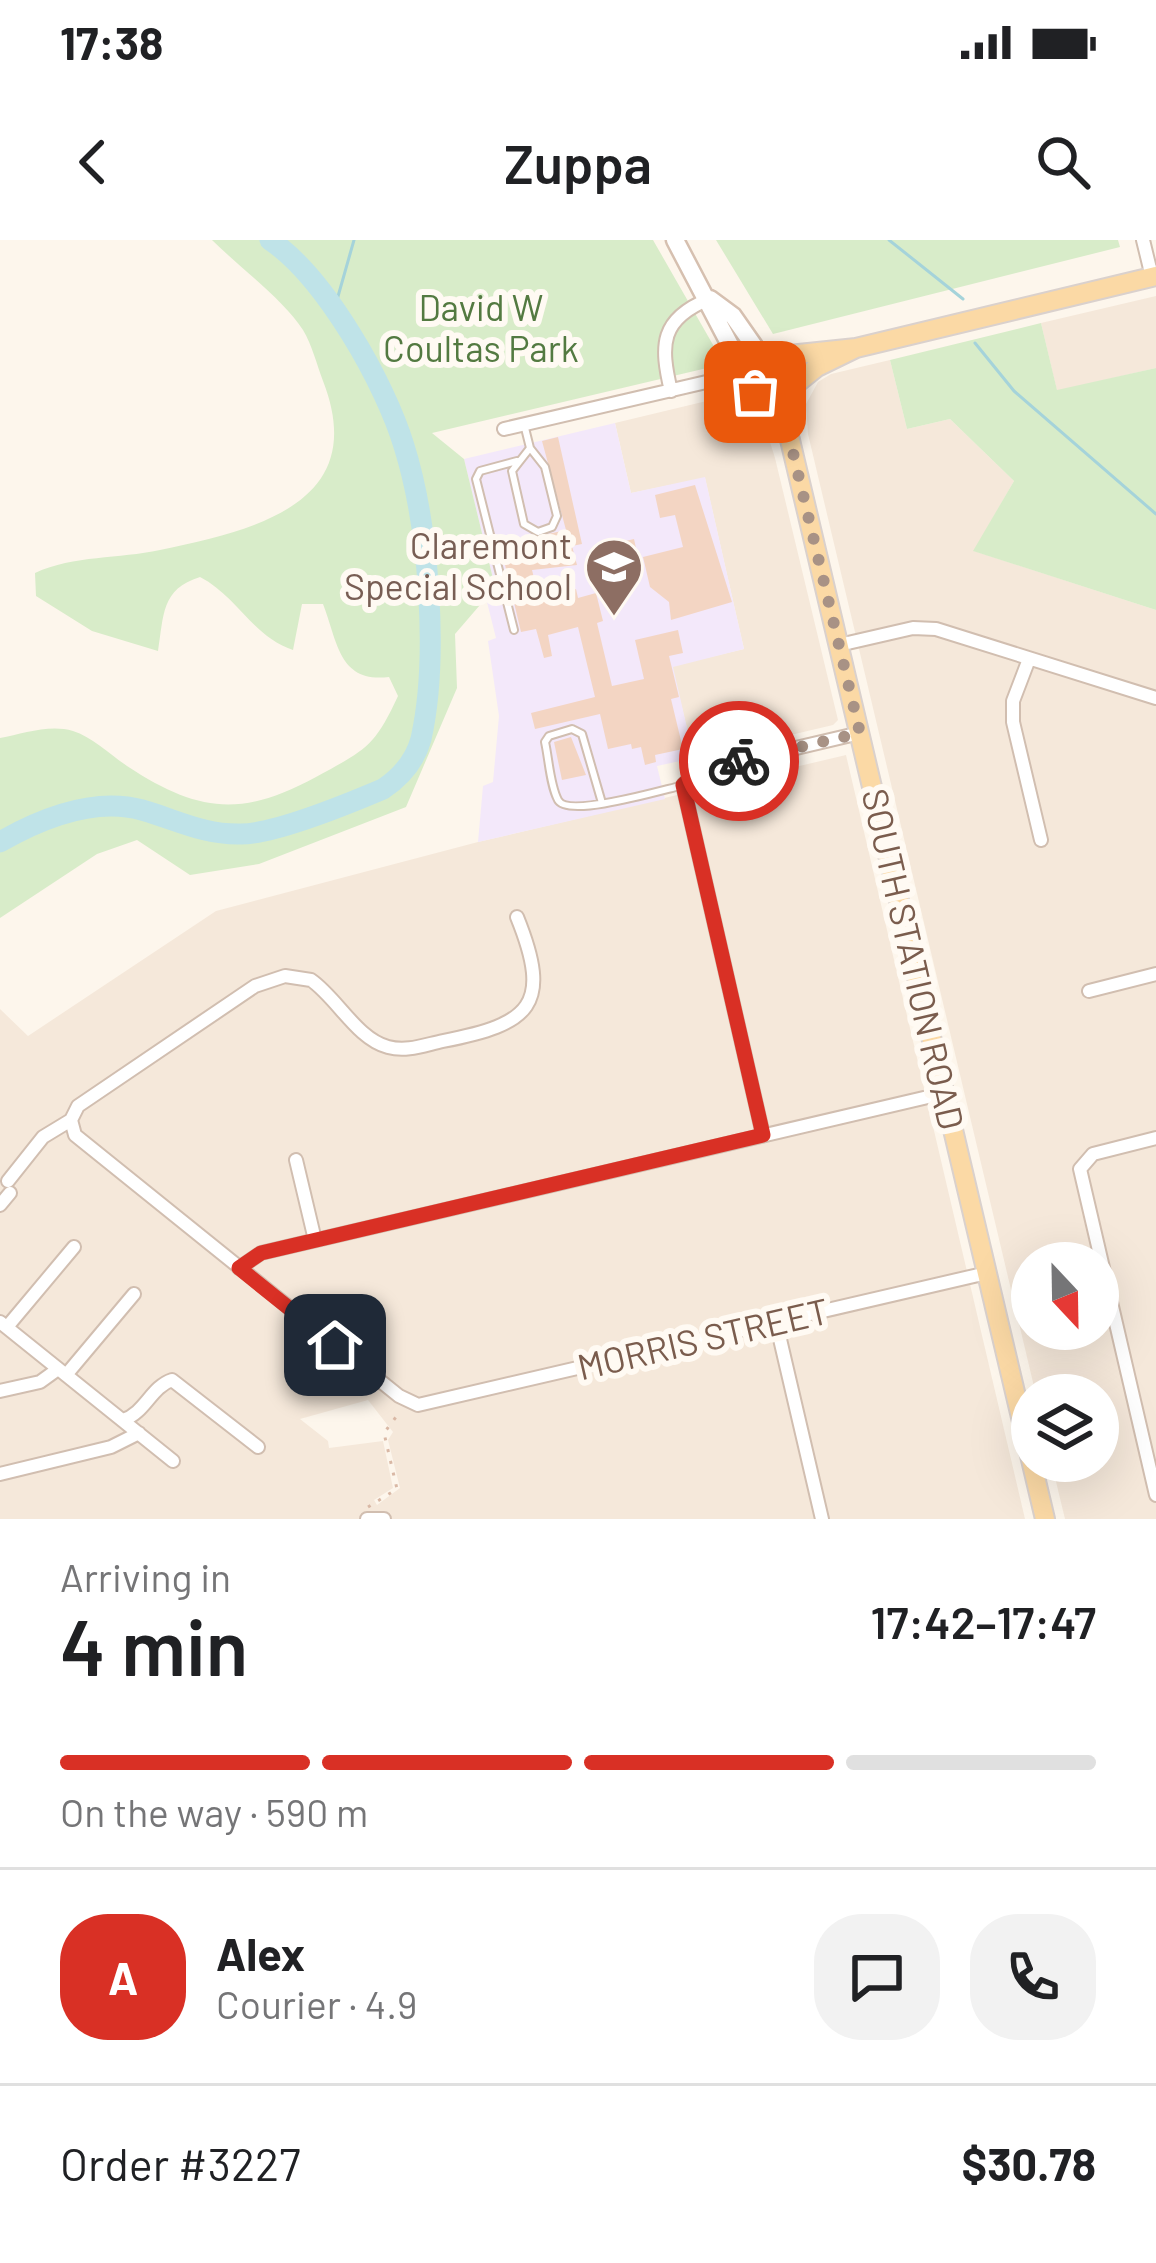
<!DOCTYPE html>
<meta charset="utf-8">
<style>
body{margin:0;font-family:Barlow,sans-serif;background:#f2f2f2;color:#202124;height:100vh;display:flex;flex-direction:column;font-size:45px;white-space:nowrap}
*{box-sizing:border-box;margin:0}
p{font-size:39px;color:#757577}
.icon{flex:none;width:66px;height:66px;fill:none;stroke:currentColor;stroke-width:2;stroke-linecap:round;stroke-linejoin:round}
.map{position:relative;height:1279px;overflow:hidden}
.side{display:flex;flex-direction:column;background:#fff;flex:1}
.side>*{flex:none}
.needle{width:78px;rotate:158deg}
.controls{position:absolute;left:1011px;top:1002px;display:grid;gap:24px}
.controls a{display:grid;place-items:center;width:108px;height:108px;border-radius:50%;background:#fff;box-shadow:0 12px 48px #0002;font-size:60px}
.pin{position:absolute;display:grid;place-items:center;width:102px;height:102px;color:#fff;margin:-51px;border-radius:24px;box-shadow:0 6px 18px #0006}
.courier{position:absolute;display:grid;place-items:center;width:120px;height:120px;margin:-60px;border:9px solid #d93025;border-radius:50%;background:#fff;color:#222;box-shadow:0 3px 15px #0007}
.head em{font-style:normal;font-weight:600}
.head div{display:flex;flex-direction:column-reverse}
.head{display:flex;align-items:center;justify-content:space-between;height:204px;padding:0 60px}
h1{font-size:78px;font-weight:600;line-height:90px}
.bar{display:grid;grid-template-columns:repeat(4,1fr);gap:18px 12px;align-content:center;height:144px;padding:0 60px}
.bar i{height:15px;border-radius:9px;background:#e0e0e0}
.bar .active{background:#d93025}
.bar p{grid-column:span 4}
.line{display:flex;align-items:center;gap:30px;padding:0 60px;border-top:3px solid #e0e0e0}
.line div{flex:1}
.round{display:grid;place-items:center;flex:none;width:126px;height:126px;border-radius:48px;background:#f2f2f2}
.status{display:flex;justify-content:space-between;align-items:center;height:84px;padding:0 60px;background:#fff;direction:ltr}
.status svg{height:33px;fill:currentColor}
header{display:flex;justify-content:space-between;align-items:center;height:156px;padding:0 60px;background:#fff;font-size:54px;font-weight:600}
.map>svg:first-child{display:block}
.residential{fill:#f5e8da;fill-rule:evenodd}
.education{fill:#f3e8fa}
.green{fill:#d8ecc9}
.lines{fill:none;stroke-linecap:round;stroke-linejoin:round}
.stream{stroke:#a5d3da;stroke-width:3}
.river{stroke:#bfe3e8;stroke-width:21}
.building{fill:#f3d5c3}
.service-casing{stroke:#d1beb0;stroke-width:10}
.minor-casing{stroke:#d1beb0;stroke-width:16}
.secondary-casing{stroke:#d6c0b0;stroke-width:21}
.primary-casing{stroke:#dad1cd;stroke-width:22}
.path{stroke:#d9b8a5;stroke-width:3;stroke-dasharray:3 9;stroke-linecap:butt}
.service{stroke:#fff;stroke-width:6}
.minor{stroke:#fff;stroke-width:12}
.secondary{stroke:#fff;stroke-width:16}
.primary{stroke:#fbd9a5;stroke-width:18}
.done{stroke:#a89285;stroke-width:12;stroke-dasharray:0 21.6}
.route{stroke:#d93025;stroke-width:15}
.labels{text-anchor:middle;stroke-width:12;stroke-linejoin:round;paint-order:stroke}
.park-label{font-size:36px;fill:#537a41;stroke:#fffaf3}
.education-label{font-size:36px;fill:#785e54;stroke:#fffaf3;text-anchor:end}
.street-label{font-size:36px;fill:#7a5c4d;stroke:#fffaf3}
</style>
<div class="status"><b>17:38</b><svg viewBox="0 0 49 12"><path d="M0 12V9h3v3zM5 12V6h3v6zM10 12V3h3v9zM15 12V0h3v12zM26 1h20v11H26zM47 4h2v5h-2z"/></svg></div>
<header><svg class="icon" aria-label="back" viewBox="0 0 24 24"><path d="M15 5l-7 7 7 7"/></svg>Zuppa<svg class="icon" aria-label="search" viewBox="0 0 24 24"><circle cx="10" cy="10" r="6"/><path d="M15 15l6 6"/></svg></header>
<div class="map">
<svg width="1156" height="1279" viewBox="0 0 1156 1279">
<rect width="100%" height="100%" fill="#fdf6ec"/>
<path class="residential" d="M 1156,56 L 1156,128 L 1057,151 L 1041,83 Z
M 890,120 L 907,189 L 950,179 L 1014,241 L 974,311 L 1156,370 L 1156,1279 L 1065,1279 L 1051,1221 L 1098,1221 L 1098,1155 L 1036,1155 L 808,194 L 806,164 L 818,142 L 831,134 ZM 1032,1023 L 1098,1023 L 1098,1089 L 1032,1089 Z
M 740,153 L 769,199 L 775,218 L 838,480 L 833,485 L 694,518 L 672,426 L 744,409 L 705,238 L 631,253 L 615,183 Z
M 846,515 L 1025,1279 L 0,1279 L 0,769 L 28,796 L 216,671 L 478,602 ZM 368,1160 L 393,1192 L 388,1200 L 400,1248 L 377,1265 L 374,1260 L 393,1248 L 383,1201 L 329,1208 L 328,1201 L 300,1179 Z"/>
<path class="education" d="M 615,183 L 631,253 L 705,237 L 744,409 L 673,427 L 694,518 L 657,526 L 665,559 L 478,602 L 483,546 L 493,542 L 499,476 L 488,401 L 496,398 L 486,358 L 497,355 L 464,219 Z"/>
<path class="green" d="M 212,0 L 653,0 L 724,124 L 432,193 L 464,219 L 497,355 L 486,358 L 455,394 L 457,448 L 406,567 L 259,624 L 190,635 L 137,600 L 97,614 L 0,678 L 0,498 C 23,494 49,484 73,491 C 92,497 111,515 127,526 C 197,572 241,578 316,537 C 365,510 374,508 398,456 L 389,437 C 339,443 338,403 323,364 L 302,364 L 293,410 C 253,397 237,356 200,337 C 161,349 164,375 158,411 L 92,391 L 36,356 L 35,333 C 74,315 119,319 160,310 C 254,290 371,264 323,141 C 317,125 312,105 303,90 C 284,60 238,26 212,0 Z
M 716,0 L 1118,0 L 1120,7 L 773,94 Z
M 1041,83 L 1057,150 L 1156,128 L 1156,370 L 973,311 L 1014,241 L 950,179 L 907,189 L 890,120 Z"/>
<g class="lines">
<path class="stream" d="M 889,0 L 963,59
M 335,67 L 354,0
M 975,103 L 1014,151 L 1156,274"/>
<path class="river" d="M 0,602 C 42,578 94,557 142,570 C 177,580 204,595 241,594 C 275,594 350,563 383,549 C 401,537 415,521 421,499 C 439,418 429,286 404,206 C 385,143 325,37 270,0"/>
</g>
<path class="building" d="M 558,197 L 582,304 L 572,306 L 577,325 L 532,330 L 539,358 L 576,349 L 578,358 L 596,353 L 603,381 L 597,383 L 612,446 L 644,439 L 635,400 L 678,390 L 683,413 L 669,416 L 679,457 L 671,459 L 683,509 L 655,515 L 656,522 L 645,525 L 641,507 L 632,509 L 631,504 L 608,509 L 600,474 L 535,489 L 531,473 L 595,457 L 578,387 L 548,395 L 552,416 L 544,418 L 536,389 L 521,392 L 502,312 L 528,307 L 526,299 L 566,290 L 542,201 Z
M 695,245 L 732,362 L 671,380 L 669,362 L 650,347 L 643,317 L 683,307 L 675,275 L 660,278 L 655,255 Z
M 634,299 L 640,326 L 607,333 L 600,307 Z
M 571,497 L 586,535 L 562,540 L 554,502 Z"/>
<g class="lines">
<defs>
<path id="service" d="M 525,188 L 530,208 L 545,227 L 557,276 L 552,287 L 538,292 L 524,284 L 512,231 L 530,208
M 514,390 L 476,239 L 480,231 L 517,221
M 602,563 L 582,494 L 572,489 L 549,496 L 545,502 C 549,520 550,545 558,560 C 567,578 659,551 680,546"/>
<path id="minor" d="M 1143,0 L 1152,37
M 671,151 C 660,105 660,79 709,59
M 504,189 L 715,140
M 839,405 L 913,388 L 936,389 L 1156,458
M 1029,419 L 1013,461 L 1013,482 L 1041,600
M 1089,751 L 1156,734
M 71,880 L 75,895 L 399,1156 L 418,1165 L 987,1033
M 763,895 L 683,545 L 698,531 L 860,493
M 1156,898 L 1093,914 L 1080,929 L 1156,1255
M 296,920 L 315,1000
M 8,941 L 43,897 L 71,880 L 78,866 L 255,746 L 285,736 L 311,740 C 337,758 357,799 388,807 C 407,812 424,805 443,801 C 530,784 553,766 517,677
M 0,965 L 10,953
M 239,1028 L 261,1013 L 945,853
M 0,1082 L 173,1221
M 776,1082 L 822,1279
M 7,1087 L 74,1007
M 66,1135 L 134,1054
M 0,1151 L 40,1142 L 58,1129
M 123,1180 C 145,1173 151,1147 172,1140 L 258,1207
M 0,1234 L 111,1207 L 139,1193
M 367,1279 L 384,1279"/>
<path id="secondary" d="M 675,0 L 751,145
M 710,59 L 733,76 L 763,119"/>
<path id="primary" d="M 856,108 L 817,127 L 776,160 L 761,158 L 752,146 L 752,130 L 770,117 L 856,108 L 1156,36
M 776,160 L 790,200 L 1045,1279"/>
</defs>
<use href="#service" class="service-casing"/>
<use href="#minor" class="minor-casing"/>
<use href="#secondary" class="secondary-casing"/>
<use href="#primary" class="primary-casing"/>
<path class="path" d="M 368,1267 L 397,1249 L 384,1193 L 399,1173"/>
<use href="#service" class="service"/>
<use href="#minor" class="minor"/>
<use href="#secondary" class="secondary"/>
<use href="#primary" class="primary"/>
</g>
<g class="lines">
<path class="done" d="M 739,521 L 860,493 L 790,200 L 776,160 L 755,152"/>
<path class="route" d="M 335,1105 L 239,1028 L 261,1013 L 763,895 L 683,545 L 698,531 L 739,521"/>
</g>
<defs>
<symbol id="school-pin" viewBox="-11 -11 22 30"><path d="M0 17L-7.5 6A9.5 9.5 0 1 1 7.5 6Z" fill="#8d6e63" stroke="#fffaf3"/><path d="M0-5L7-2L0 1L-7-2ZM-4 1L0 2.5L4 1V4Q0 6-4 4Z" fill="#fff"/></symbol>
</defs>
<g fill-rule="evenodd">
<use href="#school-pin" x="581" y="294" width="66" height="90"/>
</g>
<g class="labels">
<g class="park-label">
<text x="481" y="81">David W<tspan x="481" dy="41">Coultas Park</tspan></text>
</g>
<g class="education-label">
<text x="572" y="319">Claremont<tspan x="572" dy="41">Special School</tspan></text>
</g>
<g class="street-label">
<text transform="translate(913 719) rotate(77)" y="13">SOUTH STATION ROAD</text>
<text transform="translate(703 1099) rotate(-13)" y="13">MORRIS STREET</text>
</g>
</g>
</svg>
<div class="controls">
<a><svg class="needle" viewBox="-14 -14 28 28"><path d="M0-13l5 13h-10z" fill="#e53935"/><path d="M0 13l5-13h-10z" fill="#757577"/></svg></a>
<a><svg class="icon" aria-label="layers" viewBox="0 0 24 24"><path d="M12 4l9 5-9 5-9-5zM3 14l9 5 9-5"/></svg></a>
</div>
<div class="pin" style="left:755px;top:152px;background:#ea580c"><svg class="icon" aria-label="bag" viewBox="0 0 24 24"><path d="M5 8h14l-1 12H6zM9 8a3 3 0 0 1 6 0"/></svg></div>
<div class="pin" style="left:335px;top:1105px;background:#1f2937"><svg class="icon" aria-label="home" viewBox="0 0 24 24"><path d="M3 11l9-7 9 7M6 9v11h12V9"/></svg></div>
<div class="courier" style="left:739px;top:521px"><svg class="icon" aria-label="bike" viewBox="0 0 24 24"><circle cx="6" cy="16" r="4"/><circle cx="18" cy="16" r="4"/><path d="M6 16l4-8h5l3 8M10 8l3 8H6M13 5h3"/></svg></div>
</div>
<section class="side">
<div class="head"><div><h1>4 min</h1><p>Arriving in</p></div><em>17:42–17:47</em></div>
<div class="bar"><i class="active"></i><i class="active"></i><i class="active"></i><i></i><p>On the way · 590 m</p></div>
<div class="line" style="height:216px"><b class="round" style="background:#d93025;color:#fff">A</b><div><b>Alex</b><p>Courier · 4.9</p></div><a class="round"><svg class="icon" aria-label="chat" viewBox="0 0 24 24"><path d="M4 5h16v11H9l-5 4z"/></svg></a><a class="round"><svg class="icon" aria-label="phone" viewBox="0 0 24 24"><path d="M5 4h4l2 5-3 2q2 4 5 5l2-3 5 2v4C11 20 4 13 5 4z"/></svg></a></div>
<div class="line" style="height:156px"><div>Order #3227</div><b>$30.78</b></div>
</section>
